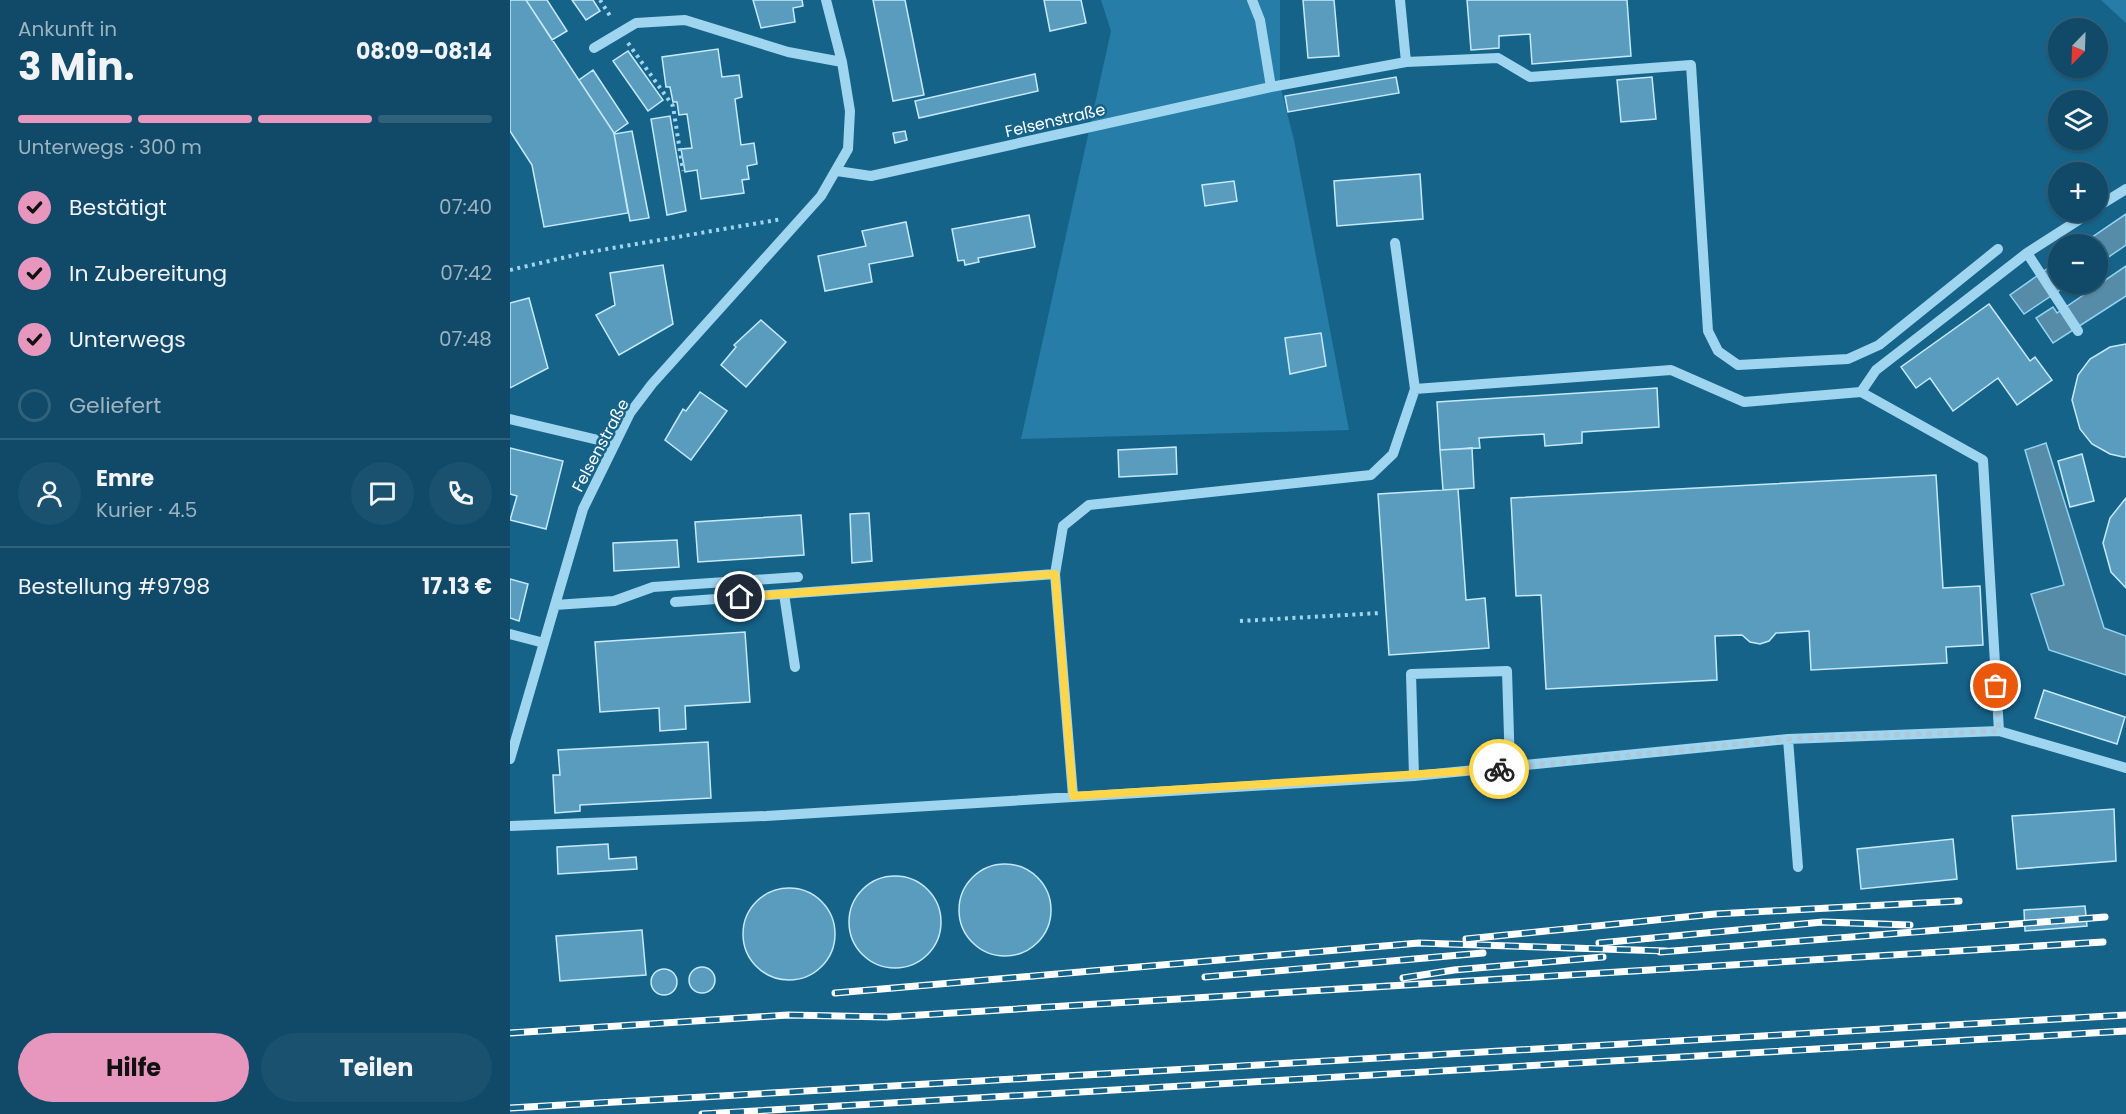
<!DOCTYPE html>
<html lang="de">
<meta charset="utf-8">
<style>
body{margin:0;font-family:Poppins,sans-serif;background:#19516e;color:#f1f3f6;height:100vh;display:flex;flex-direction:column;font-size:22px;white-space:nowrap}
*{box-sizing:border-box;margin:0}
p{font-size:20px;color:#9cb3c0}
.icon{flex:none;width:33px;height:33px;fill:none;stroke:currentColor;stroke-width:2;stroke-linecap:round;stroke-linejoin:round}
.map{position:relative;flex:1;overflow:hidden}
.side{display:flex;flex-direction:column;background:#104a68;width:510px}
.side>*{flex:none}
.needle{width:39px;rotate:203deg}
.controls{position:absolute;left:1538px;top:18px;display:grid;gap:12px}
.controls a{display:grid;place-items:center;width:60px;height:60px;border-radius:50%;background:#104a68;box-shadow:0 2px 4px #0004,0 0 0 2px #30627c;font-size:30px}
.pin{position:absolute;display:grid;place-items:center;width:51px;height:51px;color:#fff;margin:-26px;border:3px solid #fff;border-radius:50%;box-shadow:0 2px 6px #0007}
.courier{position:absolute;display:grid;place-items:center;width:60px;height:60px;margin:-30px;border:4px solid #ffd54a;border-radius:50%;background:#fff;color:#222;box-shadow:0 2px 8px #0007}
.head em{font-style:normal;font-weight:700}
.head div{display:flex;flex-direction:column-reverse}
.head{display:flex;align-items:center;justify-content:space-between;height:102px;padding:0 18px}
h1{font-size:39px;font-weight:700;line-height:45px}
.bar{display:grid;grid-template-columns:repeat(4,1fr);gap:9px 6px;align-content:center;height:72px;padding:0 18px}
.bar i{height:8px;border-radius:4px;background:#30627c}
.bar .on{background:#e797bd}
.bar p{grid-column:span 4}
.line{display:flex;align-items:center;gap:15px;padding:0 18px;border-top:2px solid #30627c}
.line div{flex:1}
.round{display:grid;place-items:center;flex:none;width:63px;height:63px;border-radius:32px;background:#19516e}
ol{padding:0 18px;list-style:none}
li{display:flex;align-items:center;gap:18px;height:66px}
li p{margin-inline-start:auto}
li .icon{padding:6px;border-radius:50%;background:#e797bd;color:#111;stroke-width:4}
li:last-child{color:#9cb3c0}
li i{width:33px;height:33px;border:3px solid #30627c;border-radius:50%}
.button{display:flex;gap:12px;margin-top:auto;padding:12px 18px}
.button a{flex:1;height:69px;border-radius:36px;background:#e797bd;color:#111;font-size:24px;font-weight:700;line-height:69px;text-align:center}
.button a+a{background:#19516e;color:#f1f3f6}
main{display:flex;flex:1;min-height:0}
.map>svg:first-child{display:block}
.green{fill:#267da7}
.water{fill:#568ca8;stroke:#91d3f1;stroke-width:1.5}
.building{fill:#599cbe;stroke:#c5e9fb;stroke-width:1.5}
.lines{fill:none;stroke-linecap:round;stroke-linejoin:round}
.path{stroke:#9fd5ef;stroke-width:4;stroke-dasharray:3 4.5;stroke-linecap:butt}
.minor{stroke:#9fd5ef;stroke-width:10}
.rail-casing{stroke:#fff;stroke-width:7}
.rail{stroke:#16638a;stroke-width:4.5;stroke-dasharray:14;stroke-linecap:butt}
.done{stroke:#adc8d6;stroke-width:6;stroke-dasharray:0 10.8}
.route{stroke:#ffd54a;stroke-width:8}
.labels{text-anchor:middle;stroke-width:5;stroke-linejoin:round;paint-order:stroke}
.street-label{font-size:16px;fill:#fff;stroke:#16638a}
</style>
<main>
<section class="side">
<div class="head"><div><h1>3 Min.</h1><p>Ankunft in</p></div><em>08:09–08:14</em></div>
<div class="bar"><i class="on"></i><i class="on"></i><i class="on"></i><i></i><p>Unterwegs · 300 m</p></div>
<ol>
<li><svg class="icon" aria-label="check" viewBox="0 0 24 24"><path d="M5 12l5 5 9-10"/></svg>Bestätigt<p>07:40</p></li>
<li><svg class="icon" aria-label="check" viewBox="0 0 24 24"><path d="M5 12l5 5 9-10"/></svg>In Zubereitung<p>07:42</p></li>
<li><svg class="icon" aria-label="check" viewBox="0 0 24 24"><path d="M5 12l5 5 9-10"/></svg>Unterwegs<p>07:48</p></li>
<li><i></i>Geliefert</li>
</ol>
<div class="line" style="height:108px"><a class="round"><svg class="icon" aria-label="person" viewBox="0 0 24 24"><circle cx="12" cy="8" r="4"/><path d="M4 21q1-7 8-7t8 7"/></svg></a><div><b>Emre</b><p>Kurier · 4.5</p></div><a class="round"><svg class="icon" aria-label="chat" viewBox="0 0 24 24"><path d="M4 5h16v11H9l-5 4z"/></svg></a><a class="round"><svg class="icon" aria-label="phone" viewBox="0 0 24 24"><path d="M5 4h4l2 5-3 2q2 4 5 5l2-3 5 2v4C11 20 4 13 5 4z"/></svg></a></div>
<div class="line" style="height:78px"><div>Bestellung #9798</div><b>17.13 €</b></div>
<div class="button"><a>Hilfe</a><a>Teilen</a></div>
</section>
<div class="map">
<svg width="1616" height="1114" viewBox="0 0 1616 1114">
<rect width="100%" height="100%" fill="#16638a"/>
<path class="green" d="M 591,0 L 770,0 L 770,85 L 784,140 L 839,430 L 511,439 L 601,31 Z
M 1591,0 L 1616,0 L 1616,23 Z"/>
<path class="water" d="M 1616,214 L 1616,245 L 1587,265 L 1587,244 L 1572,244 Z
M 1548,261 L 1548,284 L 1559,284 L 1514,314 L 1500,295 Z
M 1616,266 L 1616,296 L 1543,343 L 1526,318 L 1543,307 L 1547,313 Z
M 1536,443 L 1594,628 L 1616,636 L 1616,675 L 1539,650 L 1521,594 L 1554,585 L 1515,450 Z"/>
<path class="building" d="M 0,0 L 16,0 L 104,133 L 118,213 L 34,227 L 22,165 L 0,131 Z
M 16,0 L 37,0 L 57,31 L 42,40 Z
M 62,0 L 83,0 L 90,11 L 76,20 Z
M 243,0 L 292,0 L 293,6 L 283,8 L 285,22 L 251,28 Z
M 363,0 L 395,0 L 414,95 L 383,101 Z
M 534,0 L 571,0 L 576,23 L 540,31 Z
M 793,0 L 824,0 L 829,56 L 798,58 Z
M 957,0 L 1117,0 L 1121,56 L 1022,64 L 1020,34 L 989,36 L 989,48 L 961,50 Z
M 208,49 L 212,77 L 229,75 L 232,97 L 225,99 L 231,145 L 244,143 L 247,164 L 237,166 L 239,179 L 232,180 L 234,193 L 191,199 L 187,170 L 175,172 L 171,149 L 182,148 L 177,114 L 169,115 L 167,102 L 163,102 L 160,87 L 156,87 L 152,57 Z
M 118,51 L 153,100 L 138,111 L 103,61 Z
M 83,70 L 118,123 L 104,133 L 69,80 Z
M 525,74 L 528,91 L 409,118 L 405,101 Z
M 886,77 L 889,93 L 778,112 L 775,96 Z
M 1142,77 L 1146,119 L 1111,122 L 1107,80 Z
M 160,116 L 176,211 L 157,215 L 141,119 Z
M 122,131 L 139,218 L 120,221 L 104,134 Z
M 395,131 L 397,140 L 385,143 L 383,133 Z
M 910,174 L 913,219 L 827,226 L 824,181 Z
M 724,181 L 727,201 L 695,206 L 692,185 Z
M 519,215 L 525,247 L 468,258 L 469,262 L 455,265 L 454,260 L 448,261 L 442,229 Z
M 396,222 L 403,256 L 359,264 L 362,282 L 315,291 L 308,256 L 356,246 L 352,231 Z
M 153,265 L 163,324 L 109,355 L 86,315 L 105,305 L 100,273 Z
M 19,298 L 38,368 L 0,388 L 0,303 Z
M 1479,304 L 1520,361 L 1525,357 L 1542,380 L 1507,405 L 1488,378 L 1443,411 L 1420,378 L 1406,388 L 1391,367 Z
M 251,320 L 276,342 L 236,387 L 211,365 L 226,347 L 224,345 Z
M 811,333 L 816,366 L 780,374 L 775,338 Z
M 1616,344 L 1616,457 L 1613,457 L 1600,454 L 1582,444 L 1570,429 L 1562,400 L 1568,375 L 1580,359 L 1600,347 Z
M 1147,388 L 1149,427 L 1072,432 L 1072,443 L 1035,446 L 1034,434 L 969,438 L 970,448 L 930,450 L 927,402 Z
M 190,392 L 217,411 L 181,460 L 155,440 L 173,409 L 176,411 Z
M 666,447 L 667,474 L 609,477 L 608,450 Z
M 0,448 L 53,461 L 36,529 L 0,520 L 7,496 L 0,494 Z
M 962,448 L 964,488 L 933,490 L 930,450 Z
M 1572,454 L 1584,501 L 1560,507 L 1548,461 Z
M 1426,475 L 1433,588 L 1470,586 L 1473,645 L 1436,647 L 1437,663 L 1301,670 L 1299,631 L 1266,633 L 1259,641 L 1250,644 L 1240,642 L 1232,635 L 1205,636 L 1207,680 L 1036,689 L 1031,595 L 1006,596 L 1001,498 Z
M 948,489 L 956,600 L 975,598 L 979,648 L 879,655 L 868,494 Z
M 1616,498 L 1616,588 L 1601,572 L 1593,543 L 1600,518 Z
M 359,513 L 362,561 L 342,563 L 340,514 Z
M 291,515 L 294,555 L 188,562 L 185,522 Z
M 167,540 L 169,567 L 104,571 L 103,543 Z
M 0,579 L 18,584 L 9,621 L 0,618 Z
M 235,632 L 240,702 L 175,706 L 176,729 L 150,731 L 149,708 L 90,712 L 85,642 Z
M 1534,690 L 1615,717 L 1607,744 L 1525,718 Z
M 198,742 L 201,798 L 70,805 L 70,811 L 45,813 L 43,775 L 50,775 L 48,750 Z
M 1604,809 L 1606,861 L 1507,869 L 1502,816 Z
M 1443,839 L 1447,879 L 1351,889 L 1347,849 Z
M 98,844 L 99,859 L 126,857 L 127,869 L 48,874 L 47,847 Z
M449 910a46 46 0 1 1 92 0a46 46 0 1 1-92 0Z
M339 922a46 46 0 1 1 92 0a46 46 0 1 1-92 0Z
M233 934a46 46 0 1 1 92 0a46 46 0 1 1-92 0Z
M 1575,906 L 1577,926 L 1515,931 L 1514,910 Z
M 132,930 L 136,975 L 50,981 L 46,936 Z
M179 980a13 13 0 1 1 26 0a13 13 0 1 1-26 0Z
M141 982a13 13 0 1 1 26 0a13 13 0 1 1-26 0Z"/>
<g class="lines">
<path class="path" d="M 90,0 L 102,19
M 118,43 L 163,106 L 173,171
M 0,270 L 74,253 L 272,219
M 730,621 L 871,613"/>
<path class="minor" d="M 742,0 L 750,20 L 761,87
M 84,48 L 126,23 L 175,20 L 278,52 L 332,62
M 896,62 L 988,58 L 1020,77 L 1181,65 L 1198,331 L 1208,351 L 1228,365 L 1338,359 L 1369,345 L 1488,249
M 327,171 L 361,176 L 761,87 L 896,62 L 890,0
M 1587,207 L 1616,189
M 1517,253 L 1568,331
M 905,389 L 1161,370 L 1234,402 L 1351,392 L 1473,460 L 1489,731
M 1351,392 L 1366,370 L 1517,253 L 1581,212
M 0,419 L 105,444
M 274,594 L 285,667
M 165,602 L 545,574
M 45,605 L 104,601 L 143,587 L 288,577
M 0,634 L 34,643
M 1278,739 L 1288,867
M 0,759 L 73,509 L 120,413 L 142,384 L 311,196 L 338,149 L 340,111 L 332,62 L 316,0
M 904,776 L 901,674 L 997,671 L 1000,768
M 563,796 L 545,574 L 553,526 L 579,505 L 861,475 L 883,454 L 905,389 L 885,243
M 0,826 L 256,816 L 904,776 L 1278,739 L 1489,731 L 1616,768"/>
<defs>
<path id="rail" d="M 956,939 L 1205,914 L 1449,901
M 1089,943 L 1313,922 L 1400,925
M 1150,952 L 1595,917
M 695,977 L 973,953
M 893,978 L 944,970 L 1093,957
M 325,993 L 909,943 L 1156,951
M 0,1033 L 278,1015 L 377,1017 L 1593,942
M 0,1108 L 1616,1015
M 192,1114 L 1616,1031"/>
</defs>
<use href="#rail" class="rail-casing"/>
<use href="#rail" class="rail"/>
</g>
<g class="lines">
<path class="done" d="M 989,769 L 1278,739 L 1489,731 L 1486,686"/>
<path class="route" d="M 230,597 L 545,574 L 563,796 L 989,769"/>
</g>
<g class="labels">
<g class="street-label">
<text transform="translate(545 120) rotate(-13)" y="6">Felsenstraße</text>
<text transform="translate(90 445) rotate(-62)" y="6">Felsenstraße</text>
</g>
</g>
</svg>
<div class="controls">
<a><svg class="needle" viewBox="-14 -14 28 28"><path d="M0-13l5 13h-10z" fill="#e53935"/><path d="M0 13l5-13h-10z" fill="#9cb3c0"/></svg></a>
<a><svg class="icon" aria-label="layers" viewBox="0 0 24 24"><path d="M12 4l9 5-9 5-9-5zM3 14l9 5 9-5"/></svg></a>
<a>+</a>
<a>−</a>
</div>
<div class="pin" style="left:1486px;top:686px;background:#ea580c"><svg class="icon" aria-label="bag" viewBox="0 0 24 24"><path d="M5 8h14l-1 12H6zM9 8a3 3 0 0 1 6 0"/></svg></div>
<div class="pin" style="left:230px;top:597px;background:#1f2937"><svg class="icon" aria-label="home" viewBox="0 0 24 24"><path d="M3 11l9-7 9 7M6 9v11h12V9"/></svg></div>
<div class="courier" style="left:989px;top:769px"><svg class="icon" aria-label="bike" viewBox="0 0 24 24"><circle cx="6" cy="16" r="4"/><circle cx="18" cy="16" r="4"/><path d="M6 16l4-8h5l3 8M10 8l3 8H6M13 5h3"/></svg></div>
</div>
</main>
